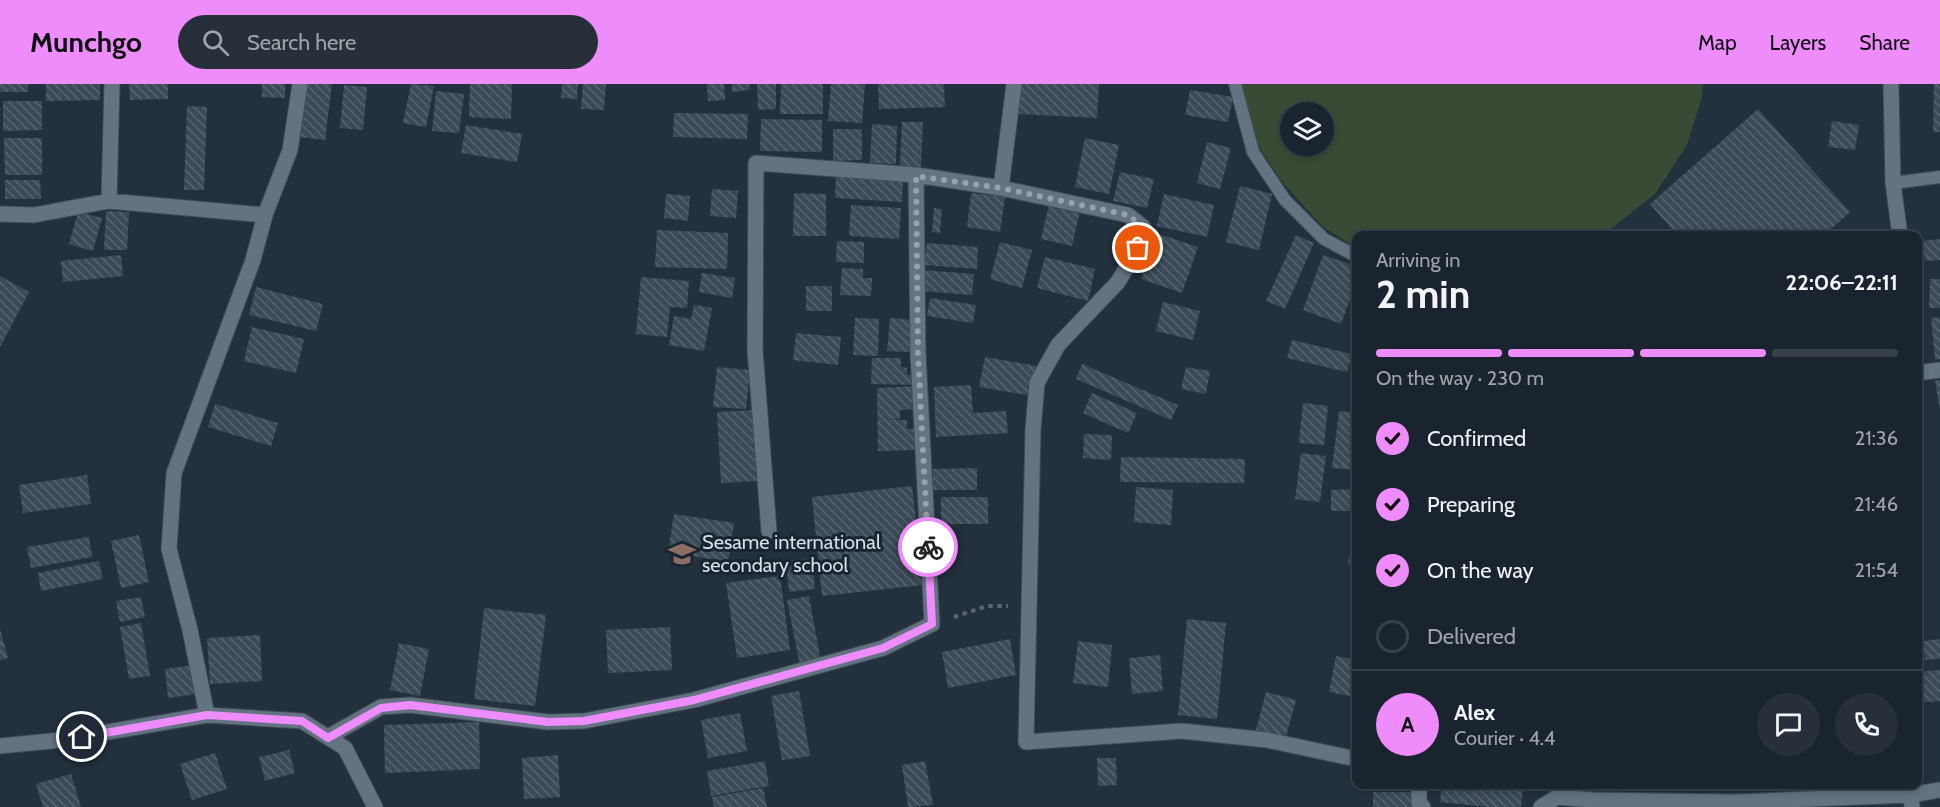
<!DOCTYPE html>
<meta charset="utf-8">
<style>
body{margin:0;font-family:Cabin,sans-serif;background:#27303a;color:#f1f3f6;height:100vh;display:flex;flex-direction:column;font-size:22px;white-space:nowrap}
*{box-sizing:border-box;margin:0}
p{font-size:20px;color:#9fa4aa}
.icon{flex:none;width:33px;height:33px;fill:none;stroke:currentColor;stroke-width:2;stroke-linecap:round;stroke-linejoin:round}
.map{position:relative;flex:1;overflow:hidden}
.details{position:absolute;left:1352px;top:147px;width:570px;height:558px;display:flex;flex-direction:column;background:#1a242e;border-radius:12px;box-shadow:0 3px 9px #0003,0 0 0 2px #38414a}
.details>*{flex:none}
.buttons{position:absolute;left:1280px;top:18px;display:grid;gap:12px}
.buttons a{display:grid;place-items:center;width:54px;height:54px;border-radius:50%;background:#1a242e;box-shadow:0 3px 9px #0003,0 0 0 2px #38414a;font-size:30px}
.pin{position:absolute;display:grid;place-items:center;width:51px;height:51px;color:#fff;margin:-26px;border:3px solid #fff;border-radius:50%;box-shadow:0 2px 6px #0007}
.courier{position:absolute;display:grid;place-items:center;width:60px;height:60px;margin:-30px;border:4px solid #ed8cfa;border-radius:50%;background:#fff;color:#222;box-shadow:0 2px 8px #0007}
.headline em{font-style:normal;font-weight:800}
.headline div{display:flex;flex-direction:column-reverse}
.headline{display:flex;align-items:center;justify-content:space-between;height:102px;padding:0 24px}
h1{font-size:39px;font-weight:800;line-height:45px}
.bar{display:grid;grid-template-columns:repeat(4,1fr);gap:9px 6px;align-content:center;height:72px;padding:0 24px}
.bar i{height:8px;border-radius:4px;background:#38414a}
.bar .active{background:#ed8cfa}
.bar p{grid-column:span 4}
.line{display:flex;align-items:center;gap:15px;padding:0 24px;border-top:2px solid #38414a}
.line div{flex:1}
.round{display:grid;place-items:center;flex:none;width:63px;height:63px;border-radius:32px;background:#27303a}
ol{padding:0 24px;list-style:none}
li{display:flex;align-items:center;gap:18px;height:66px}
li p{margin-inline-start:auto}
li .icon{padding:6px;border-radius:50%;background:#ed8cfa;color:#111;stroke-width:4}
li:last-child{color:#9fa4aa}
li i{width:33px;height:33px;border:3px solid #38414a;border-radius:50%}
header{display:flex;align-items:center;gap:36px;box-sizing:border-box;height:84px;padding:0 30px;background:#ed8cfa;color:#111}
header strong{font-size:28px}
nav{display:flex;gap:33px;margin-inline-start:auto;font-size:21px}
.search{width:420px;height:54px;background:#27303a;display:flex;align-items:center;gap:15px;box-sizing:border-box;padding:0 21px;border-radius:33px;color:#9fa4aa;font-size:22px}
.map>svg:first-child{display:block}
.pitch{fill:#394b34;fill-rule:evenodd}
.building{fill:url(#building-back-hatch)}
.lines{fill:none;stroke-linecap:round;stroke-linejoin:round}
.service-casing{stroke:#414c56;stroke-width:14}
.minor-casing{stroke:#414c56;stroke-width:17}
.tertiary-casing{stroke:#414c56;stroke-width:17}
.path{stroke:#5c6773;stroke-width:4;stroke-dasharray:4.5 4.5;stroke-linecap:butt}
.service{stroke:#647381;stroke-width:12}
.minor{stroke:#647381;stroke-width:15}
.tertiary{stroke:#647381;stroke-width:15}
.done{stroke:#98a2ac;stroke-width:6;stroke-dasharray:0 10.8}
.route{stroke:#ed8cfa;stroke-width:8}
.labels{text-anchor:middle;stroke-width:6;stroke-linejoin:round;paint-order:stroke}
.poi-label{font-size:20px;fill:#d7dfe8;stroke:#192632;text-anchor:start}
</style>
<header>
<strong>Munchgo</strong>
<div class="search"><svg class="icon" aria-label="search" viewBox="0 0 24 24"><circle cx="10" cy="10" r="6"/><path d="M15 15l6 6"/></svg>Search here</div>
<nav><a>Map</a><a>Layers</a><a>Share</a></nav>
</header>
<div class="map">
<svg width="1940" height="723" viewBox="0 0 1940 723">
<defs>
<pattern id="building-back-hatch" width="6" height="6" patternUnits="userSpaceOnUse" patternTransform="scale(1.5)"><rect width="6" height="6" fill="#3d4b58"/><path d="M-1 5l2 2M0 0l6 6M5-1l2 2" fill="none" stroke="#586470"/></pattern>
</defs>
<rect width="100%" height="100%" fill="#23303d"/>
<path class="pitch" d="M 1241,0 L 1703,0 L 1702,13 L 1687,61 L 1655,110 L 1603,151 L 1356,152 L 1356,164 L 1323,143 L 1282,98 L 1257,60 ZM 1290,28 L 1323,28 L 1323,62 L 1290,62 Z"/>
<path class="building" d="M 0,0 L 28,0 L 28,8 L 0,8 Z
M 46,0 L 100,0 L 100,16 L 46,17 Z
M 129,0 L 168,0 L 168,15 L 130,16 Z
M 262,0 L 285,0 L 285,14 L 262,13 Z
M 304,0 L 332,0 L 325,56 L 298,53 Z
M 411,0 L 434,2 L 426,43 L 403,39 Z
M 470,0 L 512,0 L 511,35 L 469,33 Z
M 562,0 L 578,0 L 577,15 L 561,14 Z
M 583,0 L 606,0 L 604,26 L 581,25 Z
M 707,0 L 724,0 L 725,16 L 708,17 Z
M 732,0 L 749,0 L 750,6 L 732,8 Z
M 757,0 L 776,0 L 776,25 L 758,26 Z
M 781,0 L 823,0 L 823,30 L 780,30 Z
M 831,0 L 865,0 L 862,39 L 828,37 Z
M 878,0 L 944,0 L 945,23 L 879,25 Z
M 1020,0 L 1099,0 L 1097,34 L 1018,30 Z
M 1934,0 L 1940,0 L 1940,48 L 1933,48 Z
M 344,1 L 367,3 L 363,46 L 340,44 Z
M 1190,6 L 1233,13 L 1228,38 L 1185,31 Z
M 436,7 L 464,10 L 459,49 L 432,47 Z
M 3,17 L 42,17 L 42,46 L 3,47 Z
M 187,22 L 207,23 L 204,106 L 184,106 Z
M 1758,25 L 1850,128 L 1823,152 L 1678,152 L 1650,120 Z
M 674,29 L 748,30 L 747,55 L 673,53 Z
M 761,35 L 822,36 L 822,68 L 760,67 Z
M 1832,37 L 1859,41 L 1855,66 L 1828,63 Z
M 902,38 L 923,38 L 921,83 L 900,82 Z
M 872,40 L 897,42 L 896,80 L 870,79 Z
M 466,41 L 522,50 L 517,78 L 461,69 Z
M 833,45 L 862,45 L 862,76 L 833,77 Z
M 4,54 L 42,54 L 42,91 L 5,91 Z
M 1085,54 L 1119,61 L 1109,110 L 1075,103 Z
M 1207,58 L 1231,64 L 1220,105 L 1197,99 Z
M 1120,88 L 1154,95 L 1147,124 L 1113,117 Z
M 836,89 L 903,93 L 902,118 L 835,114 Z
M 5,96 L 40,96 L 41,115 L 5,115 Z
M 1240,102 L 1272,110 L 1259,166 L 1226,158 Z
M 712,105 L 738,107 L 736,134 L 710,132 Z
M 794,109 L 826,110 L 826,152 L 793,152 Z
M 971,109 L 1005,113 L 1000,148 L 967,143 Z
M 666,110 L 690,112 L 688,137 L 664,134 Z
M 1164,110 L 1214,121 L 1207,153 L 1157,142 Z
M 1049,120 L 1080,127 L 1072,162 L 1041,155 Z
M 851,121 L 901,124 L 899,155 L 849,152 Z
M 934,124 L 942,125 L 940,149 L 932,148 Z
M 106,127 L 129,128 L 127,166 L 104,166 Z
M 78,128 L 102,134 L 93,167 L 69,160 Z
M 657,146 L 728,149 L 727,185 L 655,183 Z
M 1156,149 L 1198,163 L 1182,209 L 1141,195 Z
M 1296,151 L 1314,159 L 1285,225 L 1266,217 Z
M 1940,155 L 1940,176 L 1925,177 L 1923,157 Z
M 837,157 L 864,158 L 864,179 L 836,178 Z
M 1000,158 L 1032,166 L 1022,204 L 990,195 Z
M 927,159 L 978,163 L 977,185 L 924,181 Z
M 121,171 L 123,192 L 63,198 L 61,177 Z
M 1323,171 L 1356,182 L 1356,199 L 1341,240 L 1303,226 Z
M 1045,173 L 1095,185 L 1088,217 L 1037,204 Z
M 842,184 L 863,185 L 863,194 L 872,194 L 871,212 L 840,211 Z
M 923,186 L 974,190 L 972,211 L 921,207 Z
M 702,189 L 735,194 L 732,214 L 699,208 Z
M 0,192 L 29,208 L 0,263 Z
M 641,193 L 689,197 L 687,224 L 670,223 L 667,253 L 636,250 Z
M 1930,195 L 1940,195 L 1940,224 L 1929,224 Z
M 806,202 L 832,202 L 832,227 L 806,227 Z
M 256,203 L 323,220 L 316,247 L 249,231 Z
M 930,214 L 976,221 L 973,239 L 927,232 Z
M 1163,218 L 1200,227 L 1193,256 L 1156,247 Z
M 694,221 L 712,224 L 704,267 L 669,261 L 674,232 L 691,235 Z
M 1940,233 L 1940,275 L 1935,276 L 1931,234 Z
M 855,234 L 879,235 L 878,272 L 853,271 Z
M 890,234 L 915,236 L 911,268 L 887,267 Z
M 252,243 L 304,255 L 296,289 L 244,277 Z
M 796,249 L 841,253 L 838,281 L 793,276 Z
M 1292,256 L 1352,270 L 1347,288 L 1287,274 Z
M 985,273 L 1037,282 L 1032,312 L 979,303 Z
M 872,274 L 901,274 L 901,283 L 907,284 L 907,291 L 918,291 L 917,301 L 871,300 Z
M 1082,280 L 1178,321 L 1171,336 L 1076,295 Z
M 717,283 L 750,286 L 746,325 L 713,323 Z
M 1186,283 L 1210,287 L 1206,310 L 1181,305 Z
M 1935,296 L 1940,296 L 1940,322 L 1939,322 Z
M 971,301 L 973,329 L 1006,327 L 1008,349 L 936,353 L 934,303 Z
M 917,302 L 918,325 L 900,326 L 900,335 L 886,336 L 907,336 L 907,345 L 917,345 L 917,366 L 878,367 L 877,304 Z
M 1092,309 L 1137,329 L 1128,349 L 1083,329 Z
M 1303,319 L 1328,322 L 1324,361 L 1299,359 Z
M 215,320 L 278,339 L 271,362 L 208,343 Z
M 755,326 L 759,397 L 721,399 L 717,328 Z
M 1339,327 L 1356,329 L 1356,386 L 1332,384 Z
M 1084,350 L 1112,351 L 1111,376 L 1083,374 Z
M 1301,369 L 1326,372 L 1320,418 L 1295,415 Z
M 1121,373 L 1245,375 L 1244,399 L 1120,398 Z
M 977,384 L 977,406 L 933,406 L 933,385 Z
M 87,391 L 91,420 L 23,429 L 19,401 Z
M 912,402 L 923,501 L 822,512 L 812,413 Z
M 1136,403 L 1173,406 L 1171,441 L 1134,438 Z
M 1356,405 L 1356,427 L 1331,427 L 1331,406 Z
M 941,413 L 988,413 L 988,440 L 941,440 Z
M 674,430 L 734,439 L 728,478 L 668,468 Z
M 1355,437 L 1356,437 L 1356,483 L 1348,481 Z
M 139,451 L 149,498 L 121,504 L 111,457 Z
M 89,453 L 92,473 L 31,484 L 27,463 Z
M 812,474 L 815,505 L 789,508 L 786,477 Z
M 99,477 L 103,495 L 41,507 L 38,489 Z
M 780,492 L 790,566 L 737,574 L 726,499 Z
M 809,512 L 821,578 L 800,582 L 787,516 Z
M 141,513 L 145,533 L 120,538 L 116,517 Z
M 484,524 L 546,531 L 535,622 L 474,615 Z
M 1187,535 L 1226,539 L 1217,635 L 1178,631 Z
M 141,539 L 150,592 L 129,595 L 120,543 Z
M 670,543 L 672,586 L 608,589 L 606,546 Z
M 0,545 L 8,574 L 0,576 Z
M 260,551 L 262,597 L 210,600 L 207,554 Z
M 1010,555 L 1016,591 L 948,604 L 942,568 Z
M 1940,555 L 1940,575 L 1925,576 L 1923,557 Z
M 1078,557 L 1112,561 L 1108,603 L 1073,599 Z
M 399,559 L 429,565 L 420,612 L 390,606 Z
M 1160,571 L 1163,607 L 1132,610 L 1129,574 Z
M 1336,572 L 1356,576 L 1356,613 L 1329,608 Z
M 194,581 L 197,610 L 168,614 L 165,585 Z
M 1940,586 L 1940,617 L 1917,619 L 1917,588 Z
M 799,607 L 810,672 L 782,676 L 771,612 Z
M 1266,608 L 1296,616 L 1286,653 L 1256,646 Z
M 740,629 L 747,667 L 708,674 L 701,636 Z
M 479,638 L 480,685 L 385,689 L 384,641 Z
M 289,666 L 295,689 L 265,697 L 259,673 Z
M 215,669 L 227,705 L 192,716 L 180,680 Z
M 558,671 L 560,713 L 524,715 L 522,674 Z
M 1097,674 L 1116,674 L 1117,701 L 1098,702 Z
M 765,677 L 769,702 L 711,712 L 707,687 Z
M 925,677 L 933,721 L 908,723 L 902,681 Z
M 71,690 L 81,723 L 43,723 L 36,700 Z
M 1442,700 L 1523,700 L 1521,723 L 1489,723 L 1440,718 Z
M 1797,700 L 1849,700 L 1849,703 L 1797,704 Z
M 763,704 L 767,723 L 714,723 L 712,713 Z
M 1373,708 L 1416,708 L 1416,723 L 1373,723 Z"/>
<g class="lines">
<defs>
<path id="service" d="M 1235,0 L 1253,68 L 1285,116 L 1324,155 L 1356,172
M 1893,99 L 1940,93"/>
<path id="minor" d="M 1001,104 L 1128,131 L 1143,143 L 1138,164 L 1118,198 L 1058,261 L 1037,299 L 1033,346 L 1026,658 L 1182,647 L 1267,656 L 1356,675
M 109,117 L 112,0
M 0,130 L 34,131 L 109,117 L 265,131
M 1917,289 L 1940,286
M 769,447 L 755,266 L 756,79 L 916,91 L 1001,104 L 1014,0
M 207,631 L 190,546 L 169,465 L 174,389 L 253,176 L 265,131 L 290,66 L 300,0
M 328,653 L 381,623 L 410,621 L 548,638 L 584,637 L 694,616 L 883,564 L 932,540 L 918,270 L 916,91
M 0,662 L 61,656 L 207,631 L 302,637 L 345,664 L 375,723
M 1419,700 L 1419,719 L 1423,723
M 1541,723 L 1557,713 L 1593,716 L 1734,718 L 1910,711 L 1940,706"/>
<path id="tertiary" d="M 1891,0 L 1893,99 L 1900,152
M 1910,700 L 1912,723"/>
</defs>
<use href="#service" class="service-casing"/>
<use href="#minor" class="minor-casing"/>
<use href="#tertiary" class="tertiary-casing"/>
<path class="path" d="M 954,533 L 987,522 L 1008,522"/>
<use href="#service" class="service"/>
<use href="#minor" class="minor"/>
<use href="#tertiary" class="tertiary"/>
</g>
<g class="lines">
<path class="done" d="M 928,463 L 918,270 L 916,92 L 1001,104 L 1128,131 L 1143,143 L 1138,164"/>
<path class="route" d="M 82,653 L 207,631 L 302,637 L 328,654 L 381,624 L 410,621 L 548,638 L 584,637 L 694,616 L 883,564 L 932,540 L 928,463"/>
</g>
<defs>
<symbol id="school-bare" viewBox="-9 -9 18 18"><path d="M0-5L7-2L0 1L-7-2ZM-4 1L0 2.5L4 1V4Q0 6-4 4Z" fill="#8d6e63" stroke="#192632" stroke-width="2.5" paint-order="stroke"/></symbol>
</defs>
<g fill-rule="evenodd">
<use href="#school-bare" x="663" y="451" width="38" height="38"/>
</g>
<g class="labels">
<g class="poi-label">
<text x="702" y="465">Sesame international<tspan x="702" dy="23">secondary school</tspan></text>
</g>
</g>
</svg>
<div class="buttons">
<a><svg class="icon" aria-label="layers" viewBox="0 0 24 24"><path d="M12 4l9 5-9 5-9-5zM3 14l9 5 9-5"/></svg></a>
</div>
<div class="pin" style="left:1138px;top:164px;background:#ea580c"><svg class="icon" aria-label="bag" viewBox="0 0 24 24"><path d="M5 8h14l-1 12H6zM9 8a3 3 0 0 1 6 0"/></svg></div>
<div class="pin" style="left:82px;top:653px;background:#1f2937"><svg class="icon" aria-label="home" viewBox="0 0 24 24"><path d="M3 11l9-7 9 7M6 9v11h12V9"/></svg></div>
<div class="courier" style="left:928px;top:463px"><svg class="icon" aria-label="bike" viewBox="0 0 24 24"><circle cx="6" cy="16" r="4"/><circle cx="18" cy="16" r="4"/><path d="M6 16l4-8h5l3 8M10 8l3 8H6M13 5h3"/></svg></div>
<section class="details">
<div class="headline"><div><h1>2 min</h1><p>Arriving in</p></div><em>22:06–22:11</em></div>
<div class="bar"><i class="active"></i><i class="active"></i><i class="active"></i><i></i><p>On the way · 230 m</p></div>
<ol>
<li><svg class="icon" aria-label="check" viewBox="0 0 24 24"><path d="M5 12l5 5 9-10"/></svg>Confirmed<p>21:36</p></li>
<li><svg class="icon" aria-label="check" viewBox="0 0 24 24"><path d="M5 12l5 5 9-10"/></svg>Preparing<p>21:46</p></li>
<li><svg class="icon" aria-label="check" viewBox="0 0 24 24"><path d="M5 12l5 5 9-10"/></svg>On the way<p>21:54</p></li>
<li><i></i>Delivered</li>
</ol>
<div class="line" style="height:108px"><b class="round" style="background:#ed8cfa;color:#111">A</b><div><b>Alex</b><p>Courier · 4.4</p></div><a class="round"><svg class="icon" aria-label="chat" viewBox="0 0 24 24"><path d="M4 5h16v11H9l-5 4z"/></svg></a><a class="round"><svg class="icon" aria-label="phone" viewBox="0 0 24 24"><path d="M5 4h4l2 5-3 2q2 4 5 5l2-3 5 2v4C11 20 4 13 5 4z"/></svg></a></div>
</section>
</div>
